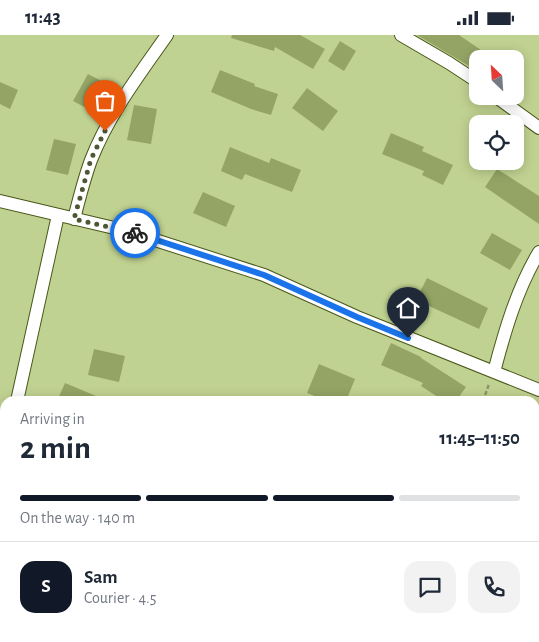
<!DOCTYPE html>
<meta charset="utf-8">
<style>
body{margin:0;font-family:"Alegreya Sans",sans-serif;background:#f2f2f3;color:#1f2937;height:100vh;display:flex;flex-direction:column;font-size:19px;white-space:nowrap}
*{box-sizing:border-box;margin:0}
p{font-size:16px;color:#747a83}
.icon{flex:none;width:28px;height:28px;fill:none;stroke:currentColor;stroke-width:2;stroke-linecap:round;stroke-linejoin:round}
.map{position:relative;flex:1;overflow:hidden}
.drawer{position:absolute;left:0px;top:361px;width:540px;height:246px;display:flex;flex-direction:column;background:#fff;border-radius:15px 15px 0 0;box-shadow:0 2px 12px #0003}
.drawer>*{flex:none}
.needle{width:32px;rotate:335deg}
.controls{position:absolute;left:469px;top:15px;display:grid;gap:10px}
.controls a{display:grid;place-items:center;width:55px;height:55px;border-radius:10px;background:#fff;box-shadow:0 2px 12px #0003;font-size:25px}
.pin{position:absolute;display:grid;place-items:center;width:42px;height:42px;color:#fff;margin:-51px -21px;border-radius:50% 50% 50% 0;rotate:-45deg;box-shadow:0 0 5px #0007}
.pin .icon{rotate:45deg}
.courier{position:absolute;display:grid;place-items:center;width:50px;height:50px;margin:-25px;border:4px solid #1a73e8;border-radius:50%;background:#fff;color:#222;box-shadow:0 1px 6px #0007}
.headline em{font-style:normal;font-weight:700}
.headline div{display:flex;flex-direction:column-reverse}
.headline{display:flex;align-items:center;justify-content:space-between;height:85px;padding:0 20px}
h1{font-size:32px;font-weight:700;line-height:38px}
.bar{display:grid;grid-template-columns:repeat(4,1fr);gap:8px 5px;align-content:center;height:60px;padding:0 20px}
.bar i{height:6px;border-radius:4px;background:#e0e1e3}
.bar .active{background:#111827}
.bar p{grid-column:span 4}
.line{display:flex;align-items:center;gap:12px;padding:0 20px;border-top:1px solid #e0e1e3}
.line div{flex:1}
.round{display:grid;place-items:center;flex:none;width:52px;height:52px;border-radius:15px;background:#f2f2f3}
.status{display:flex;justify-content:space-between;align-items:center;height:35px;padding:0 25px;background:#fff;direction:ltr}
.status svg{height:14px;fill:currentColor}
.map>svg:first-child{display:block}
.building{fill:#94a465}
.lines{fill:none;stroke-linecap:round;stroke-linejoin:round}
.minor-casing{stroke:#495718;stroke-width:14}
.path{stroke:#899864;stroke-width:2.5;stroke-dasharray:4 2.5;stroke-linecap:butt}
.minor{stroke:#fff;stroke-width:12}
.done{stroke:#4d5733;stroke-width:5;stroke-dasharray:0 9}
.route{stroke:#1a73e8;stroke-width:6}
</style>
<div class="status"><b>11:43</b><svg viewBox="0 0 49 12"><path d="M0 12V9h3v3zM5 12V6h3v6zM10 12V3h3v9zM15 12V0h3v12zM26 1h20v11H26zM47 4h2v5h-2z"/></svg></div>
<div class="map">
<svg width="539" height="607" viewBox="0 0 539 607">
<rect width="100%" height="100%" fill="#c0d291"/>
<path class="building" d="M 232,0 L 300,0 L 325,14 L 313,34 L 275,12 L 274,16 L 231,3 Z
M 417,0 L 459,0 L 481,15 L 469,31 Z
M 340,6 L 356,16 L 344,36 L 328,26 Z
M 220,35 L 255,49 L 254,51 L 278,59 L 271,80 L 251,74 L 211,57 Z
M 88,39 L 107,49 L 92,76 L 73,66 Z
M 0,47 L 18,55 L 10,74 L 0,69 Z
M 307,53 L 338,76 L 323,96 L 292,73 Z
M 134,70 L 157,74 L 151,109 L 127,105 Z
M 391,98 L 424,112 L 422,116 L 453,130 L 443,150 L 422,140 L 424,136 L 382,119 Z
M 54,104 L 76,109 L 68,140 L 46,135 Z
M 230,112 L 269,128 L 271,123 L 301,135 L 292,157 L 245,139 L 242,145 L 221,136 Z
M 497,134 L 539,161 L 539,189 L 485,152 Z
M 203,157 L 235,171 L 226,192 L 193,178 Z
M 492,198 L 522,215 L 510,235 L 480,218 Z
M 427,243 L 488,273 L 479,294 L 416,265 Z
M 391,308 L 421,322 L 421,323 L 466,352 L 456,366 L 444,366 L 421,351 L 423,348 L 381,330 Z
M 94,314 L 125,321 L 119,347 L 88,340 Z
M 319,329 L 355,344 L 346,366 L 327,366 L 307,358 Z
M 65,348 L 108,366 L 57,366 Z"/>
<g class="lines">
<defs>
<path id="minor" d="M 401,0 L 449,28 L 478,47
M 495,61 L 539,93
M 0,166 L 127,196 L 264,240 L 357,282 L 539,355
M 74,184 C 79,164 84,144 91,125 C 109,79 139,40 167,0
M 494,337 C 505,295 517,254 539,217
M 17,366 L 58,180
M 0,415 L 5,409
M 535,459 L 539,459
M 0,503 L 5,504
M 0,590 L 5,591
M 16,602 L 20,607
M 159,602 L 165,607
M 268,607 L 272,602"/>
</defs>
<use href="#minor" class="minor-casing"/>
<path class="path" d="M 483,366 L 489,349"/>
<use href="#minor" class="minor"/>
</g>
<g class="lines">
<path class="done" d="M 105,96 L 91,124 L 74,184 L 135,198"/>
<path class="route" d="M 135,198 L 264,240 L 357,282 L 408,303"/>
</g>
</svg>
<div class="controls">
<a><svg class="needle" viewBox="-14 -14 28 28"><path d="M0-13l5 13h-10z" fill="#e53935"/><path d="M0 13l5-13h-10z" fill="#747a83"/></svg></a>
<a><svg class="icon" aria-label="locate" viewBox="0 0 24 24"><circle cx="12" cy="12" r="6"/><path d="M12 2v4M12 18v4M2 12h4M18 12h4"/></svg></a>
</div>
<div class="pin" style="left:105px;top:96px;background:#ea580c"><svg class="icon" aria-label="bag" viewBox="0 0 24 24"><path d="M5 8h14l-1 12H6zM9 8a3 3 0 0 1 6 0"/></svg></div>
<div class="pin" style="left:408px;top:303px;background:#1f2937"><svg class="icon" aria-label="home" viewBox="0 0 24 24"><path d="M3 11l9-7 9 7M6 9v11h12V9"/></svg></div>
<div class="courier" style="left:135px;top:198px"><svg class="icon" aria-label="bike" viewBox="0 0 24 24"><circle cx="6" cy="16" r="4"/><circle cx="18" cy="16" r="4"/><path d="M6 16l4-8h5l3 8M10 8l3 8H6M13 5h3"/></svg></div>
<section class="drawer">
<div class="headline"><div><h1>2 min</h1><p>Arriving in</p></div><em>11:45–11:50</em></div>
<div class="bar"><i class="active"></i><i class="active"></i><i class="active"></i><i></i><p>On the way · 140 m</p></div>
<div class="line" style="height:90px"><b class="round" style="background:#111827;color:#fff">S</b><div><b>Sam</b><p>Courier · 4.5</p></div><a class="round"><svg class="icon" aria-label="chat" viewBox="0 0 24 24"><path d="M4 5h16v11H9l-5 4z"/></svg></a><a class="round"><svg class="icon" aria-label="phone" viewBox="0 0 24 24"><path d="M5 4h4l2 5-3 2q2 4 5 5l2-3 5 2v4C11 20 4 13 5 4z"/></svg></a></div>
</section>
</div>
